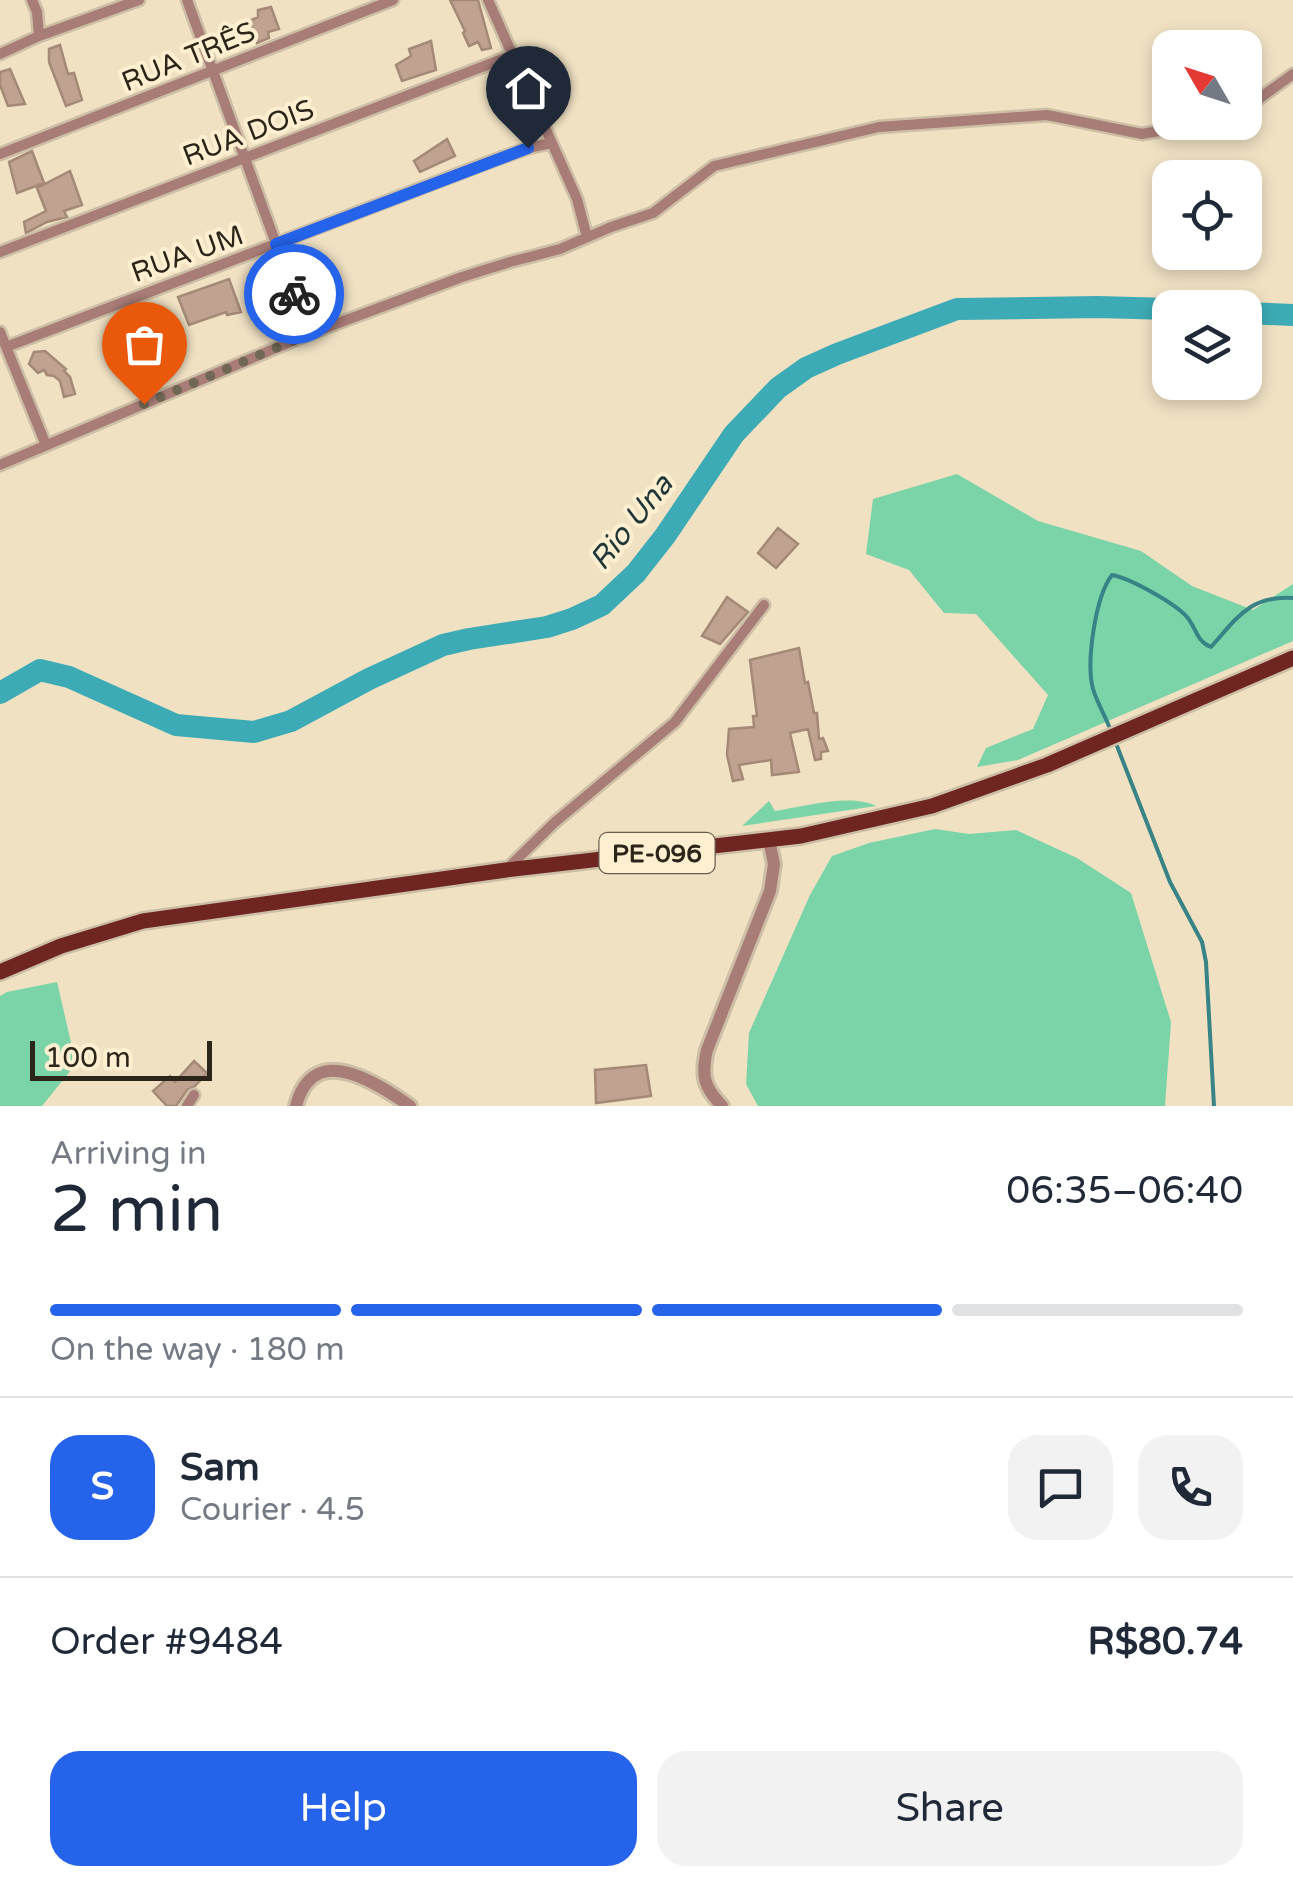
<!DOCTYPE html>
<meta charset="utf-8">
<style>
body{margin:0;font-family:"Varela Round",sans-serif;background:#f2f2f3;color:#1f2937;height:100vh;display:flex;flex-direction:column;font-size:38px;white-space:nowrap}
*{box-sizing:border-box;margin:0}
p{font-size:32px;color:#747a83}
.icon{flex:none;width:55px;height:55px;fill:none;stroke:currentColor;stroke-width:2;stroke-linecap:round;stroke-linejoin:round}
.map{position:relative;height:1106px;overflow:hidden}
.side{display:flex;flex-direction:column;background:#fff;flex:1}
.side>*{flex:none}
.needle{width:65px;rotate:309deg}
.buttons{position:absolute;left:1152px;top:30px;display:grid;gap:20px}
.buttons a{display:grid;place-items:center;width:110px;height:110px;border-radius:20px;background:#fff;box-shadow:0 5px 15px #0003;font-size:50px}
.scale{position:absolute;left:30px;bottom:25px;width:182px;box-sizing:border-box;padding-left:10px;border:5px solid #2b251a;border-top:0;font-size:28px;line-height:35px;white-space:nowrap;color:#2b251a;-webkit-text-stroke:8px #feefd0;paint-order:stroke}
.pin{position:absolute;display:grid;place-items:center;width:85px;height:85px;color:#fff;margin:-102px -42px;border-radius:50% 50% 50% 0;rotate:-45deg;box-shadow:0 0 10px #0007}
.pin .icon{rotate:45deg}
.courier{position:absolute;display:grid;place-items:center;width:100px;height:100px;margin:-50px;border:8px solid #2563eb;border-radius:50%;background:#fff;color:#222;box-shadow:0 2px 12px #0007}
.overview em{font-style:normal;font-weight:600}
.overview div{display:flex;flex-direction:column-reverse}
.overview{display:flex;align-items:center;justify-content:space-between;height:170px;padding:0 50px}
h1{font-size:65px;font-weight:600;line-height:75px}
.bar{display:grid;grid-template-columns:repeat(4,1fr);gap:15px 10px;align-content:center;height:120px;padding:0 50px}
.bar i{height:12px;border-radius:8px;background:#e0e1e3}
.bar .selected{background:#2563eb}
.bar p{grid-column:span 4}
.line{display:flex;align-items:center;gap:25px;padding:0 50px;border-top:2px solid #e0e1e3}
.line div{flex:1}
.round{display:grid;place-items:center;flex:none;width:105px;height:105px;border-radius:30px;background:#f2f2f3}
.button{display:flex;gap:20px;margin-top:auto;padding:20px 50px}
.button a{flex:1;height:115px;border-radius:30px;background:#2563eb;color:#fff;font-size:40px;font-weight:600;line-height:115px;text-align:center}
.button a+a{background:#f2f2f3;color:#1f2937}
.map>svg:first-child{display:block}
.green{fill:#7bd3a8}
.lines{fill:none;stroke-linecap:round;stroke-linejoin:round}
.stream{stroke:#388386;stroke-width:4}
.river{stroke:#3dabb5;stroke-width:22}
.building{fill:#bfa28f;stroke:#a58977;stroke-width:2.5}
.minor-casing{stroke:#cdbfa5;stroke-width:15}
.tertiary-casing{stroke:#cdbfa5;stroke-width:18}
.primary-casing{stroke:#cdbfa5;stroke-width:20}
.minor{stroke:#a97d77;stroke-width:10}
.tertiary{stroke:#a97d77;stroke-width:12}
.primary{stroke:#6f2621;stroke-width:15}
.done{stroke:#706755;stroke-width:10;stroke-dasharray:0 18}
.route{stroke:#2563eb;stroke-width:12}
.labels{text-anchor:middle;stroke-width:8;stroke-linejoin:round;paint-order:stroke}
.shield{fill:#feefd0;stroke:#6a6251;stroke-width:2.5}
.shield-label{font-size:25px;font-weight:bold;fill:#2b251a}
.street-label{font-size:28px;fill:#2b251a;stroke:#feefd0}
.water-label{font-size:30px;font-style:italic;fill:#1f3739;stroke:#feefd0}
</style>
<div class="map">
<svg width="1293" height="1106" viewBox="0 0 1293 1106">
<rect width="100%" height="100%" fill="#f0e1c3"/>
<path class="green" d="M 957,474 L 1038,521 L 1141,551 L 1192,586 L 1253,610 L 1293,584 L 1293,641 L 1018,760 L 977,767 L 986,748 L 1033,729 L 1048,695 L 976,614 L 944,613 L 909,570 L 866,554 L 873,499 Z
M 769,801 L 775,811 C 803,807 850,793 876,806 L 742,826 Z
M 935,829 L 969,834 L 1016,830 L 1077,858 L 1131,893 L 1171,1022 L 1165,1106 L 758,1106 L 746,1084 L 749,1033 L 810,895 L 832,856 L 869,843 Z
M 57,982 L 76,1064 L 42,1106 L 0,1106 L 0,996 L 7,992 Z"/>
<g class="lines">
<path class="stream" d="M 1109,726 C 1104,714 1097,702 1093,689 C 1086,663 1095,597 1112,575 C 1130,578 1176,604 1187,617 C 1197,629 1196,641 1211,647 C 1237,618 1250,595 1293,598
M 1117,746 L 1170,882 L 1202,942 L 1206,962 L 1214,1106"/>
<path class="river" d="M 1245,313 L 1293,315
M 0,693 L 40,670 L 69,677 L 176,725 L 254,732 L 291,721 L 369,679 L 443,645 L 469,639 L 547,627 L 572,619 L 602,605 L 636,573 L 665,536 L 734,434 L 778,388 L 806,368 L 837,354 L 957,309 L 1098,307 L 1170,309"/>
</g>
<path class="building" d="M 450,0 L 478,0 L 491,48 L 482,50 L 478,42 L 469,46 L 463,33 L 465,31 Z
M 271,7 L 279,29 L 268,32 L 269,38 L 257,43 L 249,21 L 258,17 L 258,10 Z
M 431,41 L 436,70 L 402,81 L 396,65 L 411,56 L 409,49 Z
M 60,45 L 68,74 L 74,73 L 82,100 L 66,106 L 49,62 L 49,49 Z
M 10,69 L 25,104 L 8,106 L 0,85 L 0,72 Z
M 447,139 L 455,156 L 420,172 L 414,161 Z
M 32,151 L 44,183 L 17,193 L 9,162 Z
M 70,171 L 82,205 L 64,211 L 67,217 L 47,222 L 26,233 L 24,222 L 46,211 L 37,188 Z
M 229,279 L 241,312 L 227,315 L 226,312 L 189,325 L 178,297 Z
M 148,326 L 156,348 L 137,358 L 142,373 L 129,377 L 115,337 Z
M 45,351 L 66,369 L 64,371 L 70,377 L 75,394 L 64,397 L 60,381 L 54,376 L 47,375 L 44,370 L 38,373 L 29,364 L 34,352 Z
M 778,528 L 798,544 L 776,568 L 758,553 Z
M 727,597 L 748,612 L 720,644 L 702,636 Z
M 799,648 L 805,683 L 808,682 L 814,713 L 817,713 L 819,739 L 823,738 L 828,751 L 821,752 L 821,759 L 815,760 L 808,729 L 790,733 L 799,772 L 772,775 L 771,760 L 739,765 L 743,779 L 733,781 L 727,755 L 729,729 L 754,727 L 753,716 L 757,716 L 750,660 Z
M 194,1061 L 207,1073 L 195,1086 L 187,1090 L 176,1106 L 167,1106 L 153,1091 L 170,1076 L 175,1082 Z
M 646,1065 L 651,1096 L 596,1103 L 595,1070 Z"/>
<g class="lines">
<defs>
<path id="minor" d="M 32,0 L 37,12 L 39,36
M 187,0 L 309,334
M 488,0 L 577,199 L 587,237
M 0,54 L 39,36 L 139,0
M 1245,109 L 1293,74
M 0,154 L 393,0
M 0,252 L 513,55
M 0,332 L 46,445
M 6,347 L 484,164 L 528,148 L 552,143
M 0,465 L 309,334 L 462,277 L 510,262 L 560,249 L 611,227 L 653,213 L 714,166 L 879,127 L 1047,115 L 1142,134 L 1209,122
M 508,868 L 554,823 L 675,722 L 764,605
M 187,1106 L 194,1095"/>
<path id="tertiary" d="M 296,1106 C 313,1040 377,1083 410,1106
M 722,1106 C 704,1087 701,1076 707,1050 L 770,891 L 774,864 L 769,840"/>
<path id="primary" d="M 0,972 L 61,946 L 143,921 L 506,870 L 801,836 L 932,806 L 1047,765 L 1293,658"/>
</defs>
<use href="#minor" class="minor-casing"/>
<use href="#tertiary" class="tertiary-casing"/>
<use href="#primary" class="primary-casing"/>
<use href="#minor" class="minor"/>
<use href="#tertiary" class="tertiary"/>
<use href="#primary" class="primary"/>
</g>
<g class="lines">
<path class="done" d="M 144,404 L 309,334 L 294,294"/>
<path class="route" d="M 294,294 L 276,244 L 528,148"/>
</g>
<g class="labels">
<rect class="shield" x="599.5" y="833" width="115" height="40" rx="8"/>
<g class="shield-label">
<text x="657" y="862">PE-096</text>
</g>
<g class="street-label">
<text transform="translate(188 56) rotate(-22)" y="10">RUA TRÊS</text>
<text transform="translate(248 132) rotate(-21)" y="10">RUA DOIS</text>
<text transform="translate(187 253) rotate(-20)" y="10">RUA UM</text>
</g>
<g class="water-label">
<text transform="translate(631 522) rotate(-51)" y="10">Rio Una</text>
</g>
</g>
</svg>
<div class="buttons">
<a><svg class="needle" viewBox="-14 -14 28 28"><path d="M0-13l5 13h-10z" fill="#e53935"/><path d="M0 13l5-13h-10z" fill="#747a83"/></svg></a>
<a><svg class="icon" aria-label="locate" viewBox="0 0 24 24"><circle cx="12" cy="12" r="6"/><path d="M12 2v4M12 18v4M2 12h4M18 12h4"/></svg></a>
<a><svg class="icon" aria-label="layers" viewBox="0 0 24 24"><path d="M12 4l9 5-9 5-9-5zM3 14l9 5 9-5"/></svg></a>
</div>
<div class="scale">100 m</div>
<div class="pin" style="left:144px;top:404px;background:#ea580c"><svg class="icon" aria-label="bag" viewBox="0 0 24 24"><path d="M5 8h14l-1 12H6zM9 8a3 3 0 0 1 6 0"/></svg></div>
<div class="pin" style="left:528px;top:148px;background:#1f2937"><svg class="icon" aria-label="home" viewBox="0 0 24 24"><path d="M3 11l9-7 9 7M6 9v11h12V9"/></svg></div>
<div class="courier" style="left:294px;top:294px"><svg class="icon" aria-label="bike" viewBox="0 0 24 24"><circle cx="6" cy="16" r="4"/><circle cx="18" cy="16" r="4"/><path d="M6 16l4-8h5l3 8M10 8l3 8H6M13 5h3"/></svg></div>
</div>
<section class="side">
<div class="overview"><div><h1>2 min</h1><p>Arriving in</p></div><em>06:35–06:40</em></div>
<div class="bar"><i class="selected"></i><i class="selected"></i><i class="selected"></i><i></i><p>On the way · 180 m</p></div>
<div class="line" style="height:180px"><b class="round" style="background:#2563eb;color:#fff">S</b><div><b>Sam</b><p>Courier · 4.5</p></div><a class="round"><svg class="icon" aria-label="chat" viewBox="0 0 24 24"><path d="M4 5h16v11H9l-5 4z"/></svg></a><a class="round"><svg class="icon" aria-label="phone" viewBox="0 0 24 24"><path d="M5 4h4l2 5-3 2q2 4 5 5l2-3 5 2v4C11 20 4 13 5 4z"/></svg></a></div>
<div class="line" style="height:130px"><div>Order #9484</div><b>R$80.74</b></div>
<div class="button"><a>Help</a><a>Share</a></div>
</section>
